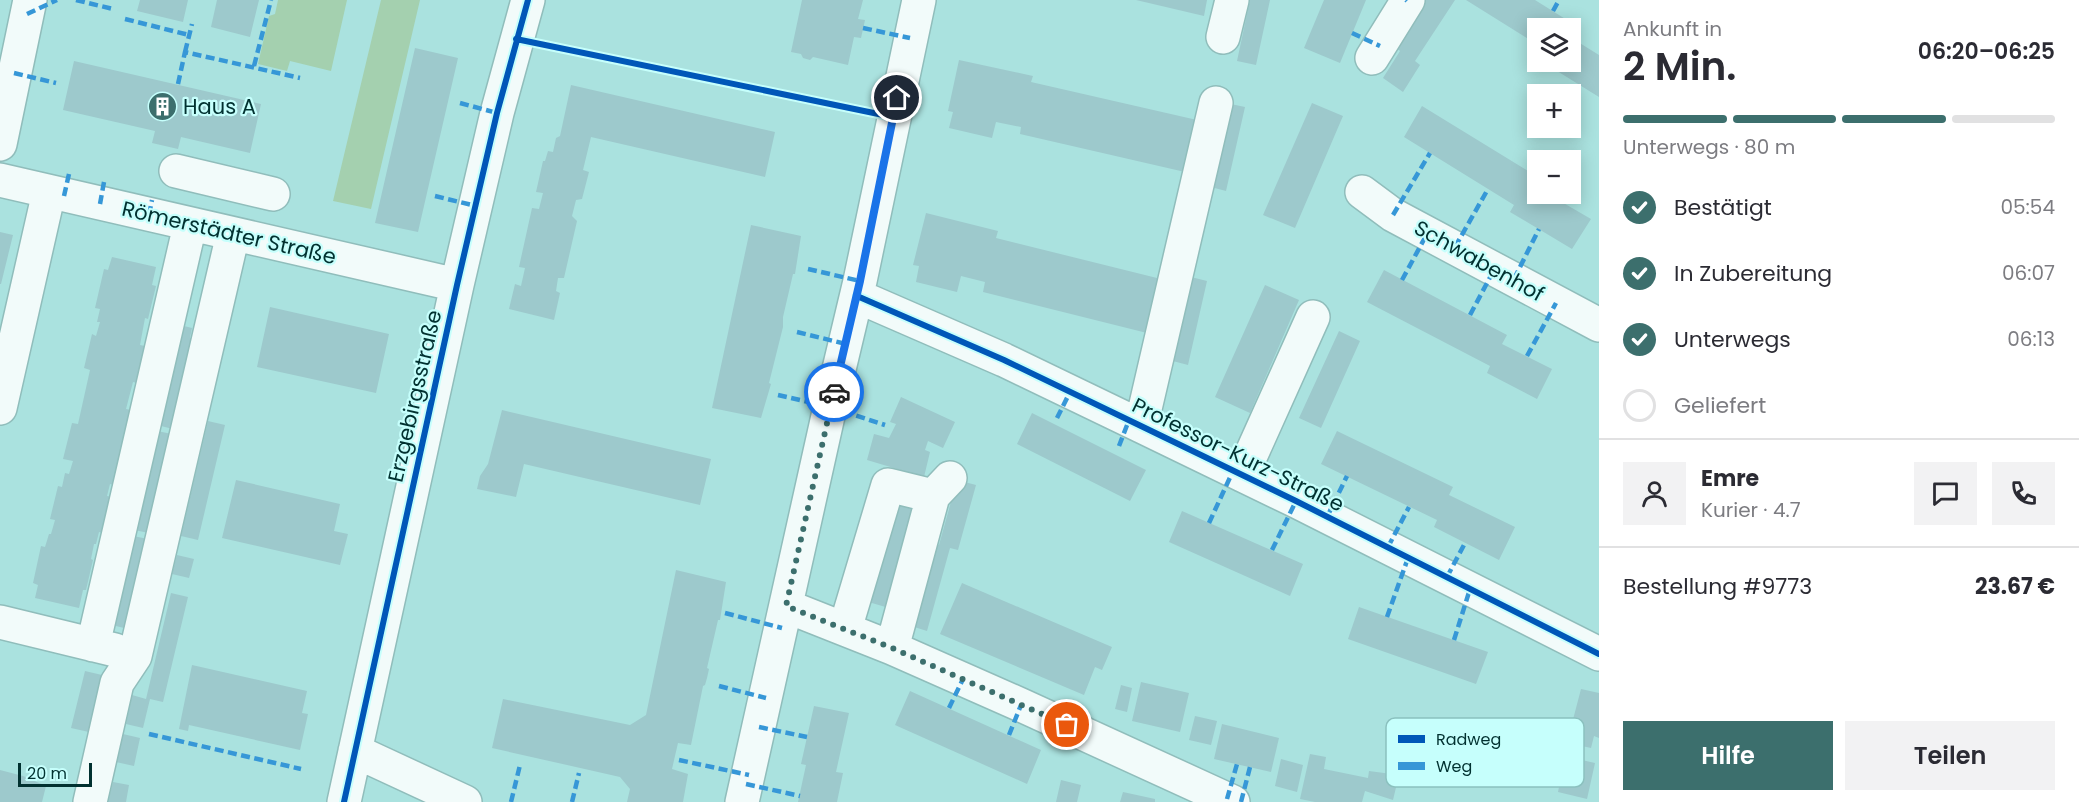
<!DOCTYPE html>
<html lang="de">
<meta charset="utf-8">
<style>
body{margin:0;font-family:Poppins,sans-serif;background:#f2f2f3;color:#2b2b33;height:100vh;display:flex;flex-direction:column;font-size:22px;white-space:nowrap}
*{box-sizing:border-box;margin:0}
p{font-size:20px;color:#7c7c81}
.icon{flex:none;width:33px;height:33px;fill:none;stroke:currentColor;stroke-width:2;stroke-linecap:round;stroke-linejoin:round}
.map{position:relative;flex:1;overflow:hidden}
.side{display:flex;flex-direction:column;background:#fff;width:480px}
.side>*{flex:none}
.buttons{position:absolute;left:1527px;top:18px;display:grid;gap:12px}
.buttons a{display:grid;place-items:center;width:54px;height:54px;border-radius:0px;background:#fff;box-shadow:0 3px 15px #0003;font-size:30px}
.scale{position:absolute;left:18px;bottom:15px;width:74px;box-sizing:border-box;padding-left:6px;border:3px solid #013130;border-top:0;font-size:16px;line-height:21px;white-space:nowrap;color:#013130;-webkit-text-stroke:4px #c6fffc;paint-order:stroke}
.pin{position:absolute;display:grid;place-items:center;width:51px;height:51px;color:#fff;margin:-26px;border:3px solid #fff;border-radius:50%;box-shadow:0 2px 6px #0007}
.courier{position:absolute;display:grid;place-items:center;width:60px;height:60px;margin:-30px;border:4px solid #1a73e8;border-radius:50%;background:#fff;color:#222;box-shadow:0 2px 8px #0007}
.headline em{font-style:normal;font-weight:600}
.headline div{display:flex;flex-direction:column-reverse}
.headline{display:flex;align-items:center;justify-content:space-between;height:102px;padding:0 24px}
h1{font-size:39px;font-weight:600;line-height:45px}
.bar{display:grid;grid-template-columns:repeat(4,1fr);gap:9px 6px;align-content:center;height:72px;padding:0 24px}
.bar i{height:8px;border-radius:4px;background:#e1e1e2}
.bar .selected{background:#3c6f6d}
.bar p{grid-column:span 4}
.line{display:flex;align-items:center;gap:15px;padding:0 24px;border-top:2px solid #e1e1e2}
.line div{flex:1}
.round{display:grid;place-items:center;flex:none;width:63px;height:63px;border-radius:0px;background:#f2f2f3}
ol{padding:0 24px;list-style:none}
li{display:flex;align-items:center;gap:18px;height:66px}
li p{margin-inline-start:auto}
li .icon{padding:6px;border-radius:50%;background:#3c6f6d;color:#fff;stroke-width:4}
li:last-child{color:#7c7c81}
li i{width:33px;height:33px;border:3px solid #e1e1e2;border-radius:50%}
.cta{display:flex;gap:12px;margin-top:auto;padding:12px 24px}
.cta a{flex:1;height:69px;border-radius:0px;background:#3c6f6d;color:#fff;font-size:24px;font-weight:600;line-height:69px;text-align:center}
.cta a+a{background:#f2f2f3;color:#2b2b33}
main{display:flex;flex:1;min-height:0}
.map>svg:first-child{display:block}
.green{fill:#a4d0af}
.building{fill:#9dc9cc}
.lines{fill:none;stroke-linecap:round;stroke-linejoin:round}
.minor-casing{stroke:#90bdbb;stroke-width:36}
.minor{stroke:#f2fbfa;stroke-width:33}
.quiet{stroke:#3697d7;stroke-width:4.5;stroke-dasharray:9 4.5;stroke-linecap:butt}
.cycleway-casing{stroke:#c6fffc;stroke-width:10}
.cycleway{stroke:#0057b8;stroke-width:6}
.done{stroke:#3c6f6d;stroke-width:6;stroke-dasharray:0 10.8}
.route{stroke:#1a73e8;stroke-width:8}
.labels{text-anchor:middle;stroke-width:4.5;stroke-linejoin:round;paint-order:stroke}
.poi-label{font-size:21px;fill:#013130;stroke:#c6fffc;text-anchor:start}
.street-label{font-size:21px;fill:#013130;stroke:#c6fffc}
.key{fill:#c6fffc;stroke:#8bc1bf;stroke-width:1.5}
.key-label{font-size:16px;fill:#013130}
</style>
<main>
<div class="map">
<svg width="1599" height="802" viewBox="0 0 1599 802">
<rect width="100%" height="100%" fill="#aae2df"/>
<path class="green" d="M 278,0 L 347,0 L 331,71 L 290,61 L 287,71 L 258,64 L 269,16 L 275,14 Z
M 381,0 L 420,0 L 371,209 L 333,201 Z"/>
<path class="building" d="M 140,0 L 188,0 L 183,22 L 137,11 Z
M 217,0 L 259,0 L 250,37 L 211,27 Z
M 802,0 L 863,0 L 858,19 L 865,20 L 861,38 L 854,37 L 848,65 L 813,57 L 810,60 L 803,58 L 801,54 L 791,52 Z
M 1136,0 L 1207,0 L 1204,16 Z
M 1250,0 L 1270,0 L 1256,65 L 1237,61 Z
M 1324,0 L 1366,0 L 1340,63 L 1304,48 Z
M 1426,0 L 1455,0 L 1415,61 L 1420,65 L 1403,92 L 1383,78 L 1400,51 L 1395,47 Z
M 1466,0 L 1535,0 L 1575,25 L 1570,32 L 1570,28 L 1538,28 L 1538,45 Z
M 1570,37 L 1599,55 L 1599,97 L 1549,66 L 1552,62 L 1570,62 Z
M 415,48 L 458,58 L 418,232 L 375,223 Z
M 959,60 L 1033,76 L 1031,82 L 1197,120 L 1185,172 L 1020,134 L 1021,127 L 996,122 L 992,138 L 949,128 L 953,112 L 948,111 Z
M 74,61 L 261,104 L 250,153 L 181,137 L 178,149 L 152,143 L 155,131 L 63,110 Z
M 571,85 L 775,132 L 765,177 L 591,137 L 583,170 L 589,172 L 582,199 L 576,200 L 572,216 L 577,221 L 564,278 L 558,278 L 556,291 L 560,293 L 554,320 L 509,309 L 515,284 L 521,286 L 525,268 L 519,267 L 532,208 L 539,209 L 543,193 L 536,192 L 543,161 L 545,161 L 548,151 L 553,152 L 556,138 L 560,136 Z
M 1226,103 L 1245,107 L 1226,191 L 1207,186 Z
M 1312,103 L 1343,116 L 1295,228 L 1263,215 Z
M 1422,106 L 1533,174 L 1528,181 L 1538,187 L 1538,194 L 1548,194 L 1591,219 L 1572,249 L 1510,212 L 1514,205 L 1404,137 Z
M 926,213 L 998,231 L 996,238 L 1161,279 L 1147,333 L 983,292 L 985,282 L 961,276 L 957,292 L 916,282 L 919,266 L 913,265 Z
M 751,225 L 801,236 L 795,274 L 793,274 L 783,317 L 783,327 L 769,383 L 771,384 L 761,418 L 712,408 Z
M 0,232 L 13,235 L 1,284 L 0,284 Z
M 112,257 L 156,267 L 152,285 L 156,286 L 148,319 L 145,318 L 140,345 L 145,346 L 137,383 L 133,382 L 126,409 L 131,410 L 114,485 L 110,484 L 107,496 L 112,497 L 104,533 L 99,532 L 96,544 L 94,544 L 91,559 L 93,560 L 86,590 L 83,590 L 79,608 L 35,598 L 38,585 L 33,583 L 41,546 L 45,547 L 49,534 L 51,534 L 55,520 L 50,519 L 58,486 L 62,487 L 65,473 L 69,474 L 73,461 L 63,459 L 72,423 L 78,424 L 90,370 L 84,368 L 92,334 L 96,336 L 100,322 L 97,322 L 100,309 L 95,308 L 104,269 L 108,270 Z
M 1384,270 L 1507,335 L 1502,344 L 1552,369 L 1537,399 L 1487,373 L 1490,366 L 1367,302 Z
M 1187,276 L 1207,281 L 1188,365 L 1169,360 Z
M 1265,285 L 1299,300 L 1250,413 L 1215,397 Z
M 270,307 L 389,334 L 376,393 L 257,367 Z
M 176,324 L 192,328 L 190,338 L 194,339 L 173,429 L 153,424 Z
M 1339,331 L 1360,341 L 1321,428 L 1299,418 Z
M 901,397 L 955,422 L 943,448 L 928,441 L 925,450 L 930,452 L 924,477 L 867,460 L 874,434 L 889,438 L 896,424 L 890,422 Z
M 502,410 L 711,459 L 700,505 L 524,464 L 516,497 L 477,489 L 480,476 L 488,464 Z
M 1032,413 L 1146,470 L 1130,501 L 1017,444 Z
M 208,421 L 225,425 L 198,540 L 181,536 Z
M 152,430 L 172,434 L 149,533 L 129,529 Z
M 1337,431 L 1453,487 L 1449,495 L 1515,527 L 1499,560 L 1434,527 L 1437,520 L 1321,464 Z
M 236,480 L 340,504 L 334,531 L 348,534 L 340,565 L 222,538 Z
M 957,480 L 976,485 L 958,550 L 950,548 L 927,631 L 908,625 L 931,542 L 939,545 Z
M 894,500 L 918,507 L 889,608 L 865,601 Z
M 1182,511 L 1303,564 L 1290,596 L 1169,542 Z
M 128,535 L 148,539 L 128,629 L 108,624 Z
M 177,555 L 194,559 L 189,578 L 172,574 Z
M 676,570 L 726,582 L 720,620 L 718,620 L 707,668 L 709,669 L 707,678 L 705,685 L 703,686 L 691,745 L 678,743 L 672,769 L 688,774 L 683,802 L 627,802 L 630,789 L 620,777 L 492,748 L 503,699 L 630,725 L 646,715 Z
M 962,583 L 1112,647 L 1102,670 L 1095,667 L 1084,695 L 940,634 Z
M 171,593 L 188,597 L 163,702 L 150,699 L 143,728 L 126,724 L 132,695 L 146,699 Z
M 1359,607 L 1488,652 L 1476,684 L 1348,639 Z
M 192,665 L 307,691 L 302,713 L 308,714 L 300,750 L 189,725 L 188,731 L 179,729 Z
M 85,671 L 102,675 L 89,732 L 71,728 Z
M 1141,682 L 1189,693 L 1180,732 L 1132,721 Z
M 1121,685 L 1132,688 L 1127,712 L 1115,709 Z
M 1581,689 L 1599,693 L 1599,738 L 1594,736 L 1591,748 L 1532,735 L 1535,722 L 1570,731 Z
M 910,691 L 1041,750 L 1027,784 L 895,725 Z
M 814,706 L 849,713 L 836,772 L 843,773 L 837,802 L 798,802 L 806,765 L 801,764 Z
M 1195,716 L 1217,721 L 1211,745 L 1189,740 Z
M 1222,724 L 1279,738 L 1271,772 L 1214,759 Z
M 123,734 L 140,738 L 134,766 L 116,762 Z
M 1551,753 L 1595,763 L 1587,799 L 1558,792 L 1561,777 L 1546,774 Z
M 1310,754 L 1326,757 L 1324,769 L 1368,778 L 1369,771 L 1399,775 L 1393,800 L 1365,791 L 1362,802 L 1315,802 L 1300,799 Z
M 1281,759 L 1303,765 L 1297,792 L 1275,786 Z
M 0,770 L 23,776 L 46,786 L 42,802 L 0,802 Z
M 1061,780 L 1081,785 L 1077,802 L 1056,802 Z
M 113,782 L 129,785 L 126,802 L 108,802 Z
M 1123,792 L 1155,799 L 1155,802 L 1120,802 Z"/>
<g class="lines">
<defs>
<path id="minor" d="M 1223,37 L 1232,0
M 1372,58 L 1408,0
M 0,144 L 30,0
M 176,171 L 273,194
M 0,180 L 457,285
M 1362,192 L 1393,215 L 1599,325
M 857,296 L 1004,360 L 1141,426 L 1296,501 L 1599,654
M 0,408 L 49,192
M 1141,426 L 1216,103
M 1242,475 L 1313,317
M 786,606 L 892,648 L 1021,705 L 1233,802
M 0,622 L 115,650
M 845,629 L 888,485 L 933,496
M 93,645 L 190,225
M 892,648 L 933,496 L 950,478
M 355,751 L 465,802
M 90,802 L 117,683 L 135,656 L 233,234
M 344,802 L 457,285 L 497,113 L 528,0
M 742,802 L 830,407 L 860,281 L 919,0"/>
</defs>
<use href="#minor" class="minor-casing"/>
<use href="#minor" class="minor"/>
<path class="quiet" d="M 76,0 L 113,9
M 1406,0 L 1407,1
M 1553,11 L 1559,0
M 27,14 L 57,0
M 125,19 L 189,35
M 863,28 L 910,38
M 1352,33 L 1380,46
M 185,52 L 192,24
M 254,66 L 271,0
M 14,73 L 56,83
M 178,84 L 185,52 L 300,78
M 460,103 L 497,113
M 64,196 L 69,174
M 435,196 L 476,206
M 100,204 L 104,182
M 149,215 L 152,200
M 1393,215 L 1430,153
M 1455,247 L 1488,189
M 808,269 L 860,281
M 1514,279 L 1539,229
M 1402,280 L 1428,232
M 1470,315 L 1495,268
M 797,332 L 846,344
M 1527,356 L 1556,303
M 778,395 L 830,407 L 885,425
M 1057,418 L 1070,392
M 1119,446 L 1129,420
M 1327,517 L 1347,476
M 1209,523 L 1233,471
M 1388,547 L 1409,507
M 1272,550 L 1296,501
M 1447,577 L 1465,543
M 725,613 L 782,628
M 1387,617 L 1408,558
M 1454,640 L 1470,589
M 719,686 L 766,698
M 949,708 L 963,679
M 759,727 L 807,737
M 149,734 L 301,769
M 1009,735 L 1021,705
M 679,760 L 749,775
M 746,784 L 800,796
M 1227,799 L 1237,764
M 511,802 L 520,765
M 572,802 L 579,773
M 1241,802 L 1250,767"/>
<defs>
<path id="cycleway" d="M 516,39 L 893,117
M 857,296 L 1004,360 L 1141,426 L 1296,501 L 1599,654
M 344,802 L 457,285 L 497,113 L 528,0"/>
</defs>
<use href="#cycleway" class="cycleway-casing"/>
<use href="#cycleway" class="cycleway"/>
</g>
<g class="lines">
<path class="done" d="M 834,392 L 786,606 L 892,648 L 1067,725"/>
<path class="route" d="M 834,392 L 860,281 L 897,98"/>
</g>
<defs>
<symbol id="building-disc" viewBox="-11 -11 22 22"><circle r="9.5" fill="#3c6f6d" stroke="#c6fffc"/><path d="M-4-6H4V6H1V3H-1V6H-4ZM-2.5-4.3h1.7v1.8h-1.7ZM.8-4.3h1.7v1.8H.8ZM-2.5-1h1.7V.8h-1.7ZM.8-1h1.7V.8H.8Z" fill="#fff"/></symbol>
</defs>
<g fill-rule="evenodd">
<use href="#building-disc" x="146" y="90" width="33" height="33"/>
</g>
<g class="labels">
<g class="poi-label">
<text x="183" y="114">Haus A</text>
</g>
<g class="street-label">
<text transform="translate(229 233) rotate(13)" y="7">Römerstädter Straße</text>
<text transform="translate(1479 261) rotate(29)" y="7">Schwabenhof</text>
<text transform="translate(415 396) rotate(-77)" y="7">Erzgebirgsstraße</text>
<text transform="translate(1238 455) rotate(26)" y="7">Professor-Kurz-Straße</text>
</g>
</g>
<rect x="1386" y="718" width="198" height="69" rx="9" class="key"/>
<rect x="1398" y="735" width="27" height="8" fill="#0057b8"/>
<rect x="1398" y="762" width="27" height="8" fill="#3697d7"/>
<g class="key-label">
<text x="1436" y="745">Radweg</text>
<text x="1436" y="772">Weg</text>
</g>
</svg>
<div class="buttons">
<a><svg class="icon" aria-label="layers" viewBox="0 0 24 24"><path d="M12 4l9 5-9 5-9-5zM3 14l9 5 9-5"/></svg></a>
<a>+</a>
<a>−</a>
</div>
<div class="scale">20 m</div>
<div class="pin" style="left:1067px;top:725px;background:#ea580c"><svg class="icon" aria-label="bag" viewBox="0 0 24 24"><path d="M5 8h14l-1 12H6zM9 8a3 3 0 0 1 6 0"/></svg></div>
<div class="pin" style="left:897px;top:98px;background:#1f2937"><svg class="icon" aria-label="home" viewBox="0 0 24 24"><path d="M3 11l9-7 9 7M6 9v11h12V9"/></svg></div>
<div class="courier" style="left:834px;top:392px"><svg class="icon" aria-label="car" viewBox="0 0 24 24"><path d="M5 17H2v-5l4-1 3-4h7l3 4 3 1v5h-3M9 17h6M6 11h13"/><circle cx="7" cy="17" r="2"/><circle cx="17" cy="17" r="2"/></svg></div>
</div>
<section class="side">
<div class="headline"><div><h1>2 Min.</h1><p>Ankunft in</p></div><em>06:20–06:25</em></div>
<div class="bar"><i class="selected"></i><i class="selected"></i><i class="selected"></i><i></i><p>Unterwegs · 80 m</p></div>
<ol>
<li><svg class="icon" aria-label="check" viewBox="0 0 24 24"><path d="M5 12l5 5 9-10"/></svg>Bestätigt<p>05:54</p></li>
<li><svg class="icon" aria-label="check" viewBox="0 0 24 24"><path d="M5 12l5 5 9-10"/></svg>In Zubereitung<p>06:07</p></li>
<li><svg class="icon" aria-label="check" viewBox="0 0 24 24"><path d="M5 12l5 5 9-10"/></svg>Unterwegs<p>06:13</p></li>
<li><i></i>Geliefert</li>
</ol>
<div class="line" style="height:108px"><a class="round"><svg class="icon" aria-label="person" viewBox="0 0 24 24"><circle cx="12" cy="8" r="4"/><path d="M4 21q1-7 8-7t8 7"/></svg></a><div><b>Emre</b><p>Kurier · 4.7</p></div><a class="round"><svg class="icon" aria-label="chat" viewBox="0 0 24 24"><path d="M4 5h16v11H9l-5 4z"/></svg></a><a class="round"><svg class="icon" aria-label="phone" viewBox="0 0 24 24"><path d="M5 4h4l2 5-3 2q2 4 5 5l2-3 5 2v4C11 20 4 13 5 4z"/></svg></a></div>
<div class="line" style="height:78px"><div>Bestellung #9773</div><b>23.67 €</b></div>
<div class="cta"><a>Hilfe</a><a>Teilen</a></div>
</section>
</main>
